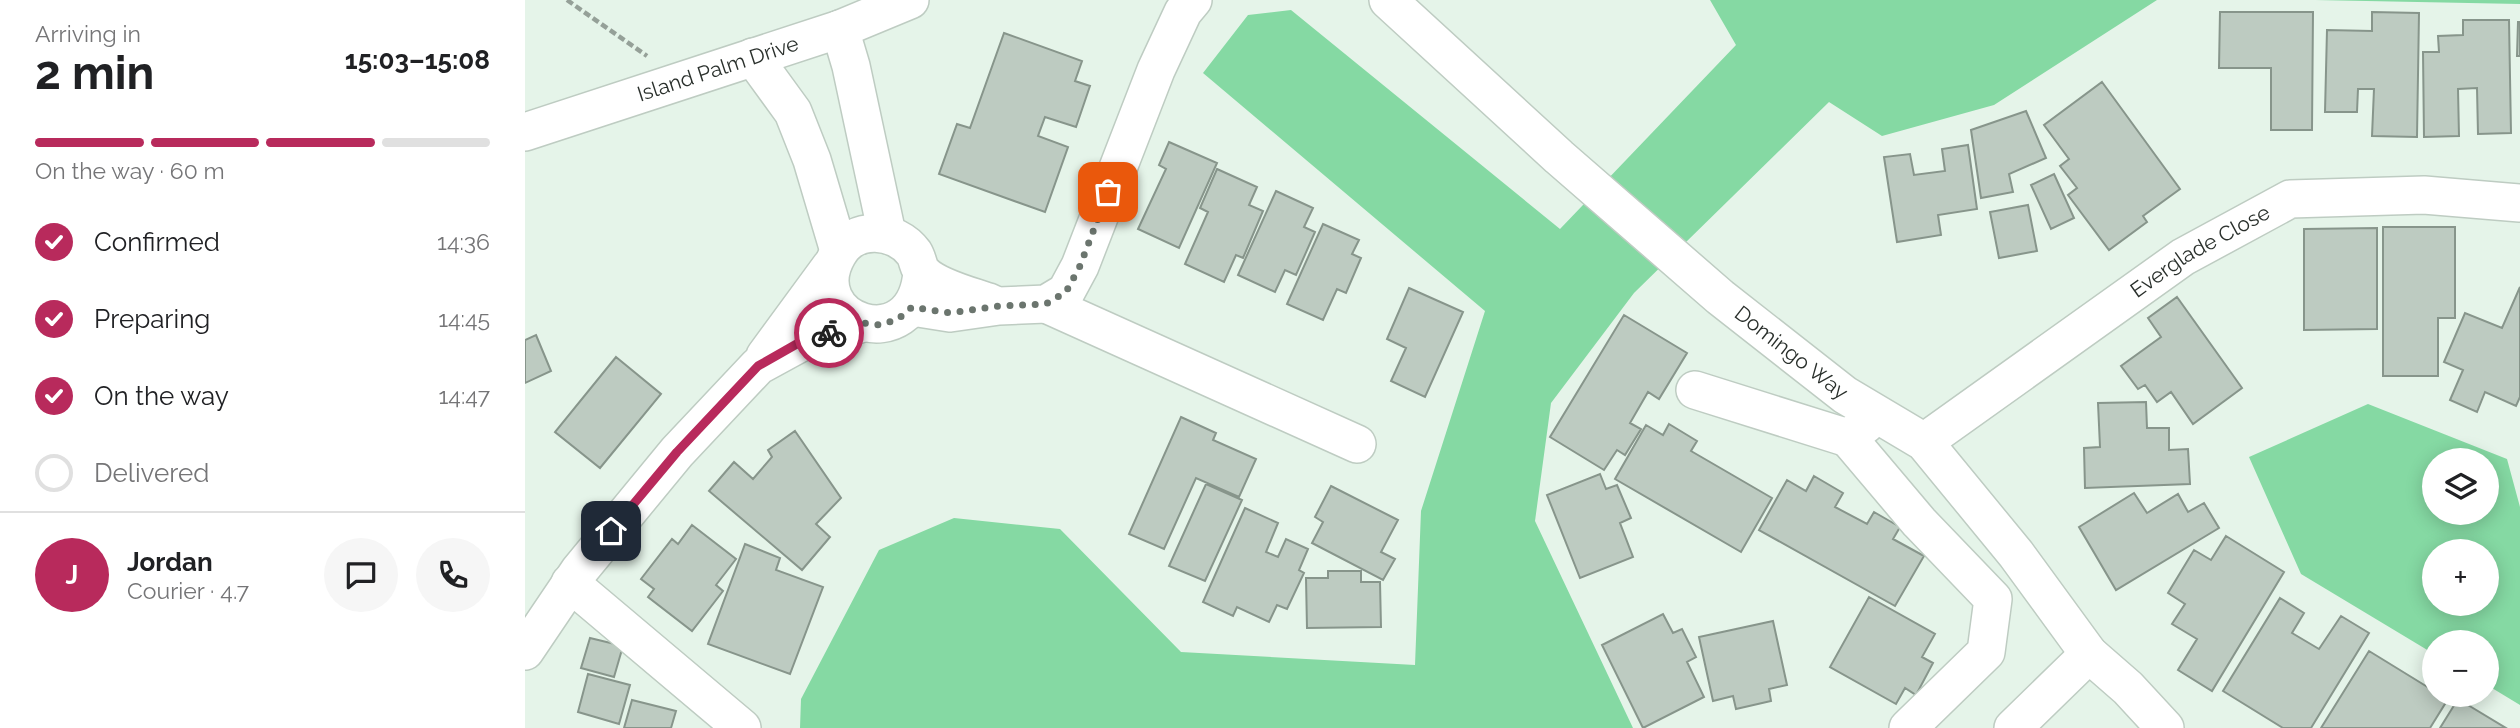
<!DOCTYPE html>
<meta charset="utf-8">
<style>
body{margin:0;font-family:Raleway,sans-serif;background:#f6f6f6;color:#202124;height:100vh;display:flex;flex-direction:column;font-size:26px;white-space:nowrap}
*{box-sizing:border-box;margin:0}
p{font-size:23px;color:#757577}
.icon{flex:none;width:38px;height:38px;fill:none;stroke:currentColor;stroke-width:2;stroke-linecap:round;stroke-linejoin:round}
.map{position:relative;flex:1;overflow:hidden}
.drawer{display:flex;flex-direction:column;background:#fff;width:525px}
.drawer>*{flex:none}
.tools{position:absolute;left:1897px;top:448px;display:grid;gap:14px}
.tools a{display:grid;place-items:center;width:77px;height:77px;border-radius:50%;background:#fff;box-shadow:0 4px 18px #0003;font-size:35px}
.pin{position:absolute;display:grid;place-items:center;width:60px;height:60px;color:#fff;margin:-30px;border-radius:14px;box-shadow:0 4px 10px #0006}
.courier{position:absolute;display:grid;place-items:center;width:70px;height:70px;margin:-35px;border:5px solid #b82a5c;border-radius:50%;background:#fff;color:#222;box-shadow:0 2px 9px #0007}
.head em{font-style:normal;font-weight:700}
.head div{display:flex;flex-direction:column-reverse}
.head{display:flex;align-items:center;justify-content:space-between;height:119px;padding:0 35px}
h1{font-size:46px;font-weight:700;line-height:52px}
.bar{display:grid;grid-template-columns:repeat(4,1fr);gap:10px 7px;align-content:center;height:84px;padding:0 35px}
.bar i{height:9px;border-radius:5px;background:#e0e0e0}
.bar .active{background:#b82a5c}
.bar p{grid-column:span 4}
.line{display:flex;align-items:center;gap:18px;padding:0 35px;border-top:2px solid #e0e0e0}
.line div{flex:1}
.round{display:grid;place-items:center;flex:none;width:74px;height:74px;border-radius:37px;background:#f6f6f6}
ol{padding:0 35px;list-style:none}
li{display:flex;align-items:center;gap:21px;height:77px}
li p{margin-inline-start:auto}
li .icon{padding:7px;border-radius:50%;background:#b82a5c;color:#fff;stroke-width:4}
li:last-child{color:#757577}
li i{width:38px;height:38px;border:4px solid #e0e0e0;border-radius:50%}
main{display:flex;flex:1;min-height:0}
.map>svg:first-child{display:block}
.water{fill:#85d9a3;fill-rule:evenodd}
.building{fill:#bdcbc1;stroke:#87958b;stroke-width:2}
.lines{fill:none;stroke-linecap:round;stroke-linejoin:round}
.street-casing{stroke:#beccc2;stroke-width:40}
.path{stroke:#95a098;stroke-width:4.5;stroke-dasharray:7 3.5;stroke-linecap:butt}
.street{stroke:#fff;stroke-width:37}
.done{stroke:#6b756e;stroke-width:7;stroke-dasharray:0 12.6}
.route{stroke:#b82a5c;stroke-width:9}
.labels{text-anchor:middle;stroke-width:5;stroke-linejoin:round;paint-order:stroke}
.street-label{font-size:21px;fill:#2a302c;stroke:#f9fffa}
</style>
<main>
<section class="drawer">
<div class="head"><div><h1>2 min</h1><p>Arriving in</p></div><em>15:03–15:08</em></div>
<div class="bar"><i class="active"></i><i class="active"></i><i class="active"></i><i></i><p>On the way · 60 m</p></div>
<ol>
<li><svg class="icon" aria-label="check" viewBox="0 0 24 24"><path d="M5 12l5 5 9-10"/></svg>Confirmed<p>14:36</p></li>
<li><svg class="icon" aria-label="check" viewBox="0 0 24 24"><path d="M5 12l5 5 9-10"/></svg>Preparing<p>14:45</p></li>
<li><svg class="icon" aria-label="check" viewBox="0 0 24 24"><path d="M5 12l5 5 9-10"/></svg>On the way<p>14:47</p></li>
<li><i></i>Delivered</li>
</ol>
<div class="line" style="height:126px"><b class="round" style="background:#b82a5c;color:#fff">J</b><div><b>Jordan</b><p>Courier · 4.7</p></div><a class="round"><svg class="icon" aria-label="chat" viewBox="0 0 24 24"><path d="M4 5h16v11H9l-5 4z"/></svg></a><a class="round"><svg class="icon" aria-label="phone" viewBox="0 0 24 24"><path d="M5 4h4l2 5-3 2q2 4 5 5l2-3 5 2v4C11 20 4 13 5 4z"/></svg></a></div>
</section>
<div class="map">
<svg width="1995" height="728" viewBox="0 0 1995 728">
<rect width="100%" height="100%" fill="#e5f4e9"/>
<path class="water" d="M 1185,0 L 1632,0 L 1469,105 L 1357,136 L 1304,102 L 1109,293 L 1026,403 L 1010,521 L 1108,728 L 275,728 L 276,699 L 354,550 L 429,518 L 535,529 L 656,652 L 890,665 L 896,511 L 960,311 L 678,73 L 723,15 L 766,10 L 1035,229 L 1211,45 Z
M 1790,0 L 1995,0 L 1995,4 Z
M 1843,404 L 1982,459 L 1995,507 L 1995,705 L 1962,685 L 1962,642 L 1909,642 L 1909,654 L 1776,574 L 1724,457 ZM 1962,460 L 1962,513 L 1909,513 L 1909,460 ZM 1962,551 L 1962,604 L 1909,604 L 1909,551 Z"/>
<path class="building" d="M 1695,12 L 1788,12 L 1787,130 L 1746,130 L 1746,68 L 1694,68 Z
M 1847,12 L 1894,13 L 1892,137 L 1847,136 L 1849,89 L 1833,89 L 1832,112 L 1800,112 L 1802,30 L 1847,31 Z
M 1938,20 L 1984,20 L 1986,133 L 1953,134 L 1952,88 L 1933,89 L 1934,136 L 1899,137 L 1898,52 L 1914,52 L 1913,36 L 1938,35 Z
M 1993,22 L 1995,22 L 1995,56 L 1992,56 Z
M 479,33 L 557,61 L 550,81 L 565,86 L 551,127 L 520,117 L 513,136 L 543,147 L 520,212 L 414,174 L 432,124 L 445,128 Z
M 1577,82 L 1655,189 L 1618,216 L 1622,222 L 1584,250 L 1543,195 L 1552,188 L 1535,166 L 1544,159 L 1519,125 Z
M 1501,111 L 1521,158 L 1484,174 L 1488,192 L 1456,198 L 1446,130 Z
M 644,142 L 692,163 L 654,248 L 613,229 L 641,169 L 634,165 Z
M 1443,145 L 1452,209 L 1413,215 L 1416,235 L 1372,242 L 1359,157 L 1385,154 L 1389,175 L 1420,171 L 1417,149 Z
M 692,169 L 732,187 L 724,205 L 738,211 L 718,258 L 711,255 L 699,282 L 660,264 L 683,212 L 675,208 Z
M 1529,174 L 1549,218 L 1526,229 L 1506,185 Z
M 751,191 L 788,208 L 779,227 L 790,232 L 771,275 L 760,270 L 750,292 L 713,275 Z
M 1503,205 L 1512,251 L 1474,258 L 1465,212 Z
M 798,224 L 834,240 L 827,254 L 836,258 L 821,293 L 812,289 L 798,320 L 762,304 Z
M 1858,227 L 1930,227 L 1930,318 L 1913,318 L 1913,376 L 1858,376 Z
M 1852,228 L 1852,329 L 1779,330 L 1779,229 Z
M 1995,287 L 1995,397 L 1991,406 L 1960,392 L 1952,412 L 1925,400 L 1938,370 L 1919,362 L 1940,313 L 1977,328 Z
M 884,288 L 938,312 L 900,397 L 866,381 L 881,348 L 862,339 Z
M 1652,297 L 1717,388 L 1668,424 L 1646,392 L 1632,402 L 1620,385 L 1613,389 L 1596,366 L 1636,337 L 1623,318 Z
M 1099,315 L 1162,353 L 1134,399 L 1123,392 L 1105,423 L 1116,429 L 1100,455 L 1092,450 L 1079,470 L 1025,437 Z
M 11,335 L 26,371 L 0,383 L 0,340 Z
M 91,357 L 136,394 L 75,468 L 30,432 Z
M 1621,402 L 1622,428 L 1644,428 L 1644,450 L 1663,449 L 1665,484 L 1560,488 L 1559,448 L 1575,447 L 1573,403 Z
M 656,417 L 691,433 L 688,440 L 731,459 L 714,497 L 671,478 L 639,549 L 604,534 Z
M 1144,424 L 1172,441 L 1166,451 L 1247,498 L 1216,552 L 1090,479 L 1121,425 L 1138,435 Z
M 270,431 L 316,498 L 291,524 L 305,537 L 277,570 L 184,491 L 209,462 L 228,479 L 247,457 L 243,450 Z
M 1075,474 L 1081,489 L 1092,485 L 1106,518 L 1095,523 L 1108,557 L 1055,578 L 1022,495 Z
M 1289,476 L 1318,493 L 1310,507 L 1342,524 L 1349,512 L 1375,527 L 1368,539 L 1399,556 L 1370,606 L 1234,530 L 1262,480 L 1281,491 Z
M 681,484 L 717,500 L 680,581 L 644,566 Z
M 806,486 L 873,520 L 856,552 L 870,559 L 858,580 L 787,543 L 798,522 L 790,517 Z
M 1609,493 L 1622,513 L 1653,494 L 1663,512 L 1679,503 L 1694,528 L 1591,590 L 1554,527 Z
M 720,508 L 753,523 L 741,552 L 753,557 L 761,539 L 783,549 L 774,570 L 779,573 L 762,609 L 752,605 L 744,622 L 712,607 L 708,616 L 678,602 Z
M 167,525 L 211,559 L 191,585 L 198,591 L 167,631 L 123,597 L 129,589 L 116,579 L 147,539 L 153,544 Z
M 1701,536 L 1759,572 L 1687,691 L 1653,670 L 1672,639 L 1647,624 L 1660,604 L 1643,593 L 1669,550 L 1686,560 Z
M 220,544 L 255,558 L 251,570 L 298,587 L 265,674 L 183,644 Z
M 803,571 L 836,571 L 836,582 L 855,582 L 856,627 L 782,628 L 781,578 L 803,578 Z
M 1344,597 L 1410,634 L 1397,657 L 1408,663 L 1391,695 L 1380,688 L 1371,704 L 1305,667 Z
M 1755,598 L 1779,613 L 1767,633 L 1794,649 L 1816,616 L 1844,633 L 1786,728 L 1758,728 L 1698,691 Z
M 1138,614 L 1148,633 L 1157,629 L 1171,657 L 1162,662 L 1179,697 L 1118,728 L 1077,645 Z
M 1248,621 L 1262,685 L 1244,689 L 1246,701 L 1211,709 L 1208,696 L 1188,701 L 1174,637 Z
M 65,638 L 98,646 L 89,677 L 56,668 Z
M 1844,651 L 1909,691 L 1909,695 L 1916,695 L 1923,699 L 1905,728 L 1796,728 Z
M 63,674 L 105,685 L 94,724 L 53,712 Z
M 1933,699 L 1981,728 L 1915,728 Z
M 107,700 L 151,711 L 146,728 L 99,728 Z"/>
<g class="lines">
<defs>
<g id="street">
<path id="s1" d="M 863,0 L 1034,157 L 1195,297 L 1320,395 L 1399,442 L 1491,554 L 1564,654 L 1603,688 L 1640,728"/>
<path d="M 315,29 L 326,66 L 362,234"/>
<path d="M 228,57 L 268,112 L 287,160 L 314,251"/>
<path id="s2" d="M 0,132 L 315,29 L 385,0"/>
<path d="M 397,272 C 390,362 274,321 313,254 C 329,225 371,228 389,253 C 393,259 393,268 398,273 C 412,288 447,296 466,303"/>
<path d="M 521,304 L 832,444"/>
<path d="M 387,307 L 425,313 L 474,306 L 521,304 L 541,292 L 555,266 L 631,70 L 658,12 L 668,0"/>
<path d="M 240,356 L 306,266"/>
<path d="M 1170,390 L 1323,438 L 1341,424"/>
<path d="M 1323,438 L 1394,522 L 1468,599 L 1461,652 L 1383,728"/>
<path id="s3" d="M 1399,442 L 1658,257 L 1765,199 L 1899,195 L 1995,203"/>
<path d="M 45,583 L 217,728"/>
<path d="M 0,651 L 54,571 L 152,452 L 233,366 L 277,342 L 338,323"/>
<path d="M 1488,728 L 1564,654"/>
</g>
</defs>
<use href="#street" class="street-casing"/>
<path class="path" d="M 42,0 L 122,56"/>
<use href="#street" class="street"/>
</g>
<g class="lines">
<path class="done" d="M 304,333 L 338,323 L 356,325 L 373,319 L 387,307 L 425,313 L 474,306 L 521,304 L 541,292 L 555,266 L 583,192"/>
<path class="route" d="M 86,531 L 152,452 L 233,366 L 277,341 L 304,333"/>
</g>
<g class="labels">
<g class="street-label">
<text dy="7" stroke="none"><textPath href="#s2" startOffset="203">Island Palm Drive</textPath></text>
<text dy="7" stroke="none"><textPath href="#s3" startOffset="336">Everglade Close</textPath></text>
<text dy="7" stroke="none"><textPath href="#s1" startOffset="536">Domingo Way</textPath></text>
</g>
</g>
</svg>
<div class="tools">
<a><svg class="icon" aria-label="layers" viewBox="0 0 24 24"><path d="M12 4l9 5-9 5-9-5zM3 14l9 5 9-5"/></svg></a>
<a>+</a>
<a>−</a>
</div>
<div class="pin" style="left:583px;top:192px;background:#ea580c"><svg class="icon" aria-label="bag" viewBox="0 0 24 24"><path d="M5 8h14l-1 12H6zM9 8a3 3 0 0 1 6 0"/></svg></div>
<div class="pin" style="left:86px;top:531px;background:#1f2937"><svg class="icon" aria-label="home" viewBox="0 0 24 24"><path d="M3 11l9-7 9 7M6 9v11h12V9"/></svg></div>
<div class="courier" style="left:304px;top:333px"><svg class="icon" aria-label="bike" viewBox="0 0 24 24"><circle cx="6" cy="16" r="4"/><circle cx="18" cy="16" r="4"/><path d="M6 16l4-8h5l3 8M10 8l3 8H6M13 5h3"/></svg></div>
</div>
</main>
